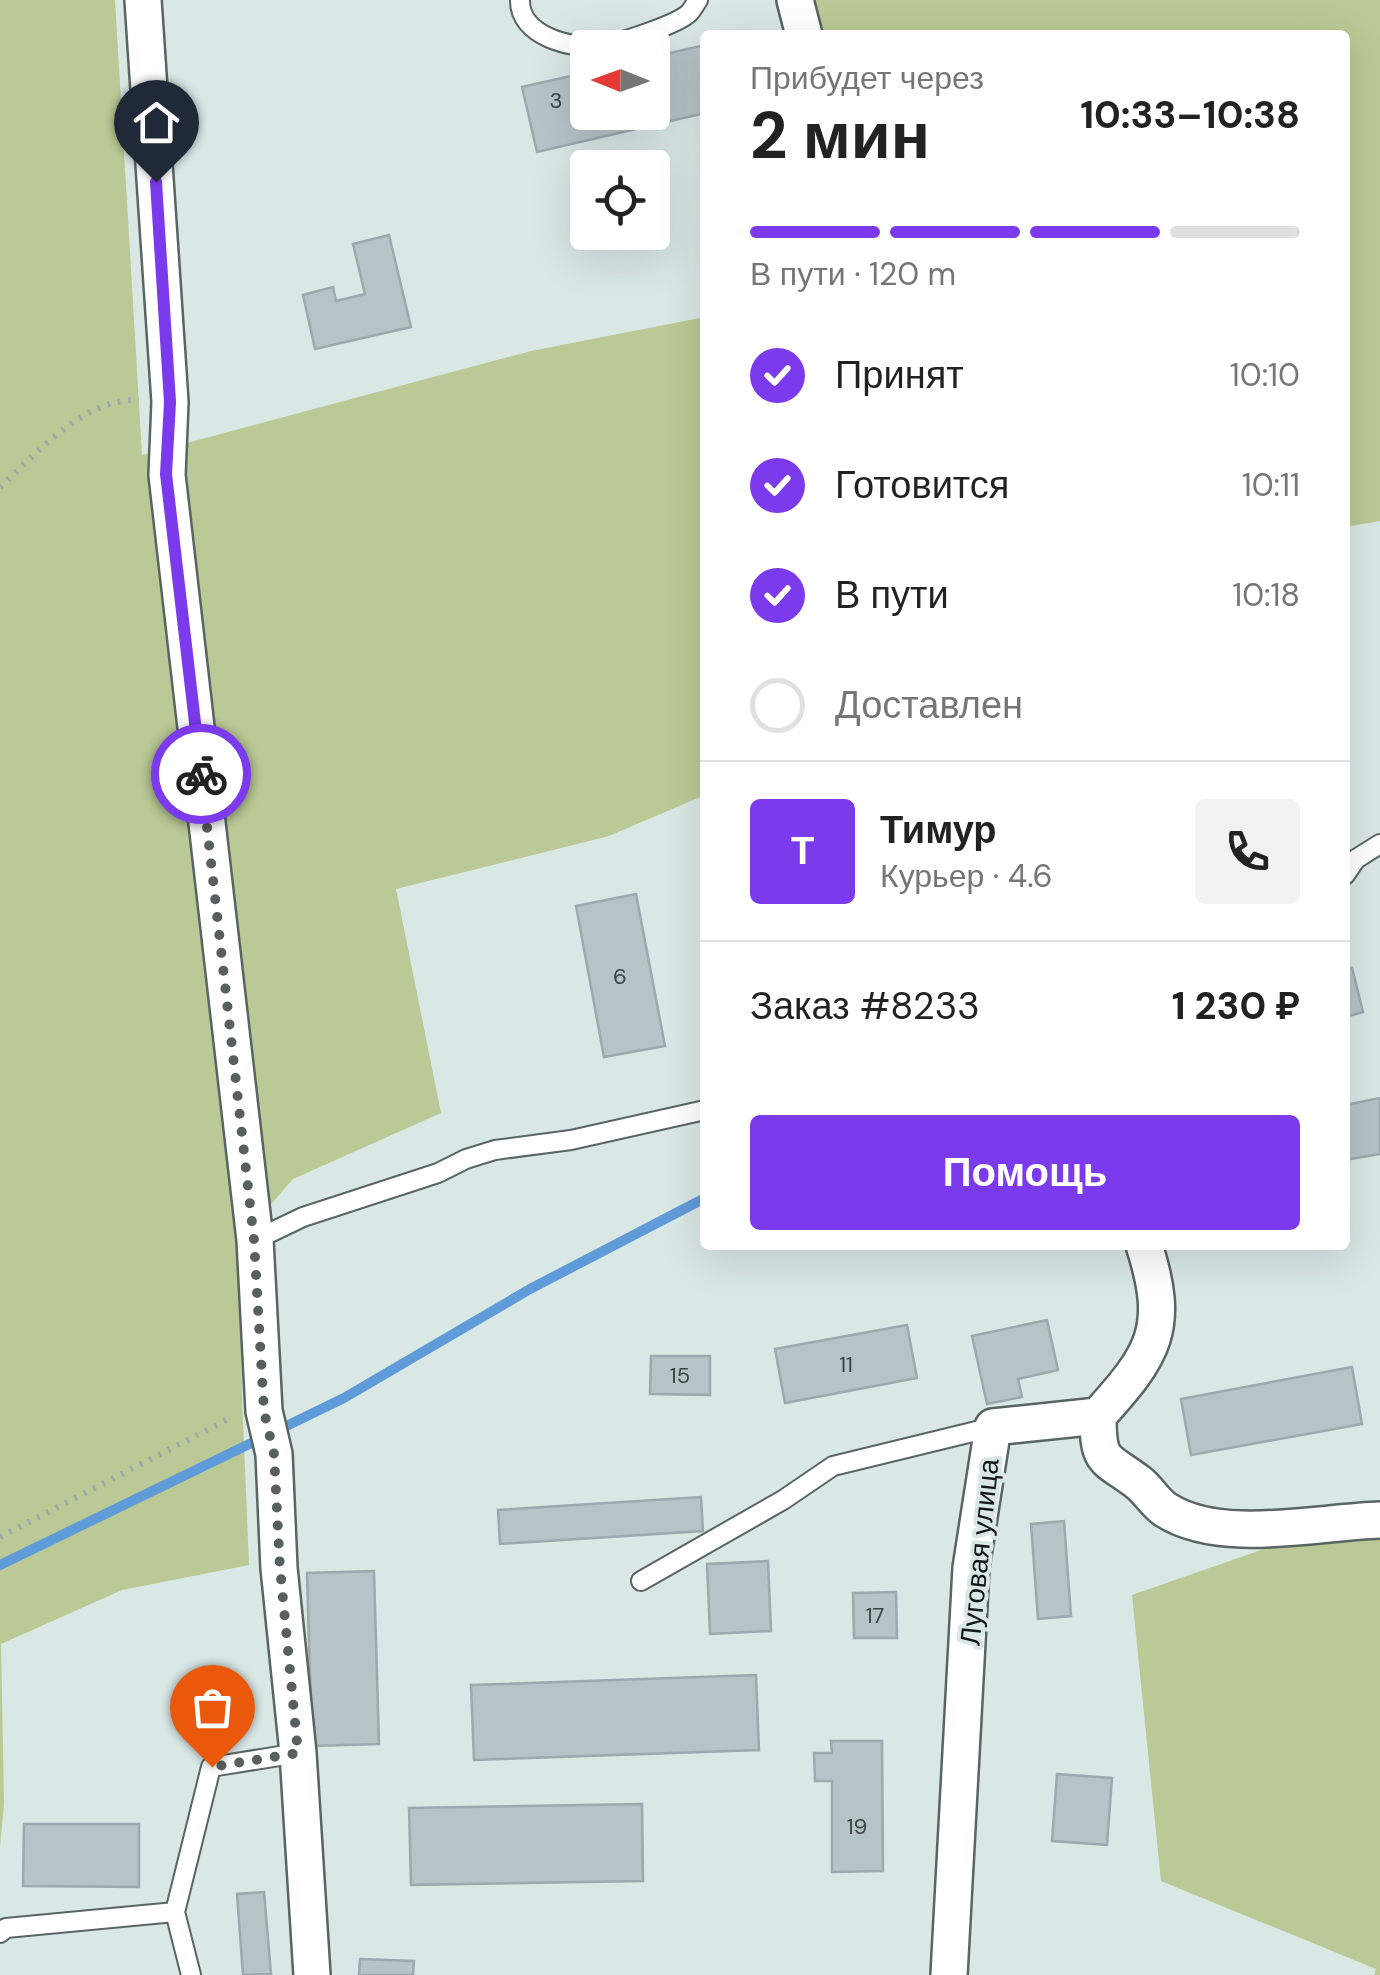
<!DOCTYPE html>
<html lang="ru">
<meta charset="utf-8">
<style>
body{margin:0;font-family:"DM Sans",sans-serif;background:#f2f2f2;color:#222;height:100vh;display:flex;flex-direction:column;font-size:38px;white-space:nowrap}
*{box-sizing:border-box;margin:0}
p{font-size:32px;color:#767676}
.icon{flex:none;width:55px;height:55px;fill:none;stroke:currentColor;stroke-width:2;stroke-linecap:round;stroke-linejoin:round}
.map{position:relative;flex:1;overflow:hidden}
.panel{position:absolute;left:700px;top:30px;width:650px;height:1220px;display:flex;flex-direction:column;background:#fff;border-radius:10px;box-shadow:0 10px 40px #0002}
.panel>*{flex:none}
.needle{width:65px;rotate:271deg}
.tools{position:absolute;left:570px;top:30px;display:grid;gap:20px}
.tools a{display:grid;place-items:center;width:100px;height:100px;border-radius:10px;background:#fff;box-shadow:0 10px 40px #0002;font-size:50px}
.pin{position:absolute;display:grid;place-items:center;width:85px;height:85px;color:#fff;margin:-102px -42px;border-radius:50% 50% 50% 0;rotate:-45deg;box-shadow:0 0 10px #0007}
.pin .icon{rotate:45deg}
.courier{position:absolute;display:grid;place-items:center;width:100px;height:100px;margin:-50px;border:8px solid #7c3aed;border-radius:50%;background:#fff;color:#222;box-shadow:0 2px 12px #0007}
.headline em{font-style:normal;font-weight:700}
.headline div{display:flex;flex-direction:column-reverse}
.headline{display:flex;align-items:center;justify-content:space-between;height:170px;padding:0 50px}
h1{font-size:65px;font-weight:700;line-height:75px}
.bar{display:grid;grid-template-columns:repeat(4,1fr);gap:15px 10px;align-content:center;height:120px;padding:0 50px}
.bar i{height:12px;border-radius:8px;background:#e0e0e0}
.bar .active{background:#7c3aed}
.bar p{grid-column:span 4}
.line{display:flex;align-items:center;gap:25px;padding:0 50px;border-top:2px solid #e0e0e0}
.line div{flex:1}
.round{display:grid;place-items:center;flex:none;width:105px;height:105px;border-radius:10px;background:#f2f2f2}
ol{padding:0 50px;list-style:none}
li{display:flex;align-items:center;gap:30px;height:110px}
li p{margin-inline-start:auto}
li .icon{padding:10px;border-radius:50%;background:#7c3aed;color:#fff;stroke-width:4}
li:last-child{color:#767676}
li i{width:55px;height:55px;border:5px solid #e0e0e0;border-radius:50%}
.cta{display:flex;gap:20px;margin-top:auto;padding:20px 50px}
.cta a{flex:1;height:115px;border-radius:10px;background:#7c3aed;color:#fff;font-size:40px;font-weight:700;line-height:115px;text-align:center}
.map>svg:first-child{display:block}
.green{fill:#bac995}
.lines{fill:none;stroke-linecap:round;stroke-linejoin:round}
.stream{stroke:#609bd9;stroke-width:10}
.building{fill:#b6c3c7;stroke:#9da9ad;stroke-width:2.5}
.lane-casing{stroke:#596563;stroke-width:22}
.street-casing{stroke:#596563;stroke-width:40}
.path{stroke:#9da8a7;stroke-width:6;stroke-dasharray:2.5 8;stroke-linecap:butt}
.lane{stroke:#fff;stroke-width:18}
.street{stroke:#fff;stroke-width:35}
.done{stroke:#58605f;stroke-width:10;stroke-dasharray:0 18}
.route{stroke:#7c3aed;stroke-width:12}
.labels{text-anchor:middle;stroke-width:8;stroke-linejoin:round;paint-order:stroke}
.number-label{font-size:22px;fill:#3c4343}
.street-label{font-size:28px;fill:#131817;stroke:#d9e7e5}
</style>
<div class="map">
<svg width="1380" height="1975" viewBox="0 0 1380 1975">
<rect width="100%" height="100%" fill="#d9e7e5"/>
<path class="green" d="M 0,0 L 115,0 L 142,455 L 531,351 L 705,317 L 705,795 L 609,836 L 396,889 L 441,1113 L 293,1179 L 240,1240 L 242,1397 L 249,1565 L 122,1590 L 1,1644 L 4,1804 L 0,1847 Z
M 795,0 L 1380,0 L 1380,521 L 1345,527 L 1345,35 L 804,35 Z
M 1380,1534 L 1380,1975 L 1374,1975 L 1376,1969 L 1161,1881 L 1132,1595 L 1264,1549 Z"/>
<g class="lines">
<path class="stream" d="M 0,1565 L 344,1398 L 530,1289 L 705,1198"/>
</g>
<path class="building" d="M 705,45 L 705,113 L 537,152 L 522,87 L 588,72 L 588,112 L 652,112 L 652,57 Z
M 389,235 L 411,327 L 315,349 L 303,295 L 333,287 L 336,301 L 365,294 L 353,244 Z
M 636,894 L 665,1046 L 604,1057 L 576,906 Z
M 1352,968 L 1363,1012 L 1345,1017 L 1345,969 Z
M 1380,1098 L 1380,1154 L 1345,1160 L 1345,1105 Z
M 1047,1320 L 1058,1370 L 1018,1379 L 1022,1397 L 987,1404 L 972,1336 Z
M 907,1325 L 917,1378 L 785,1403 L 775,1349 Z
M 651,1356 L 710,1356 L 710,1395 L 650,1394 Z
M 1352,1367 L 1362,1424 L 1191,1455 L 1181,1399 Z
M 701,1497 L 703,1531 L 500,1544 L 498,1510 Z
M 1064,1521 L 1071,1616 L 1038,1619 L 1031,1524 Z
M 768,1561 L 771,1631 L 710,1634 L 707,1564 Z
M 374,1571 L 379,1744 L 312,1746 L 307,1573 Z
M 896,1592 L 897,1638 L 854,1638 L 853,1593 Z
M 756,1675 L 759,1750 L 474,1760 L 471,1685 Z
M 831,1741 L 882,1741 L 883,1871 L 832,1872 L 832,1781 L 815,1781 L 814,1753 L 832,1753 Z
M 1057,1774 L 1112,1778 L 1107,1845 L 1052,1841 Z
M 642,1804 L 643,1881 L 411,1885 L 409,1808 Z
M 24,1824 L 139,1824 L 139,1887 L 23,1886 Z
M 264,1892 L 271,1974 L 243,1975 L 237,1894 Z
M 360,1959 L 414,1961 L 413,1975 L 359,1975 Z"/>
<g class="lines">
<defs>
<path id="lane" d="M 520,0 C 519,36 571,49 600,46 C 616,45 678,24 689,13 C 693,9 695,4 698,0
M 1345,875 L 1356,859 L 1380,844
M 255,1240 L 303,1217 L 438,1173 L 466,1159 L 495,1150 L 571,1140 L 705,1110
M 641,1581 L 783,1500 L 833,1466 L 993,1427
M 0,1933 L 6,1928 L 175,1912
M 191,1975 L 175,1912 L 211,1767 L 298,1753"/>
<path id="street" d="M 143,0 L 170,402 L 167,475 L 255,1240 L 264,1411 L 274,1454 L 279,1568 L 298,1753 L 312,1975
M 795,0 L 804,35
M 1098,1416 C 1098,1465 1105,1457 1139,1483 C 1149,1491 1155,1503 1166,1510 C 1221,1545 1317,1522 1380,1520
M 949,1975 L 971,1568 L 993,1427 L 1098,1416 C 1154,1354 1171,1329 1144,1245"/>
</defs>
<use href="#lane" class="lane-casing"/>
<use href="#street" class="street-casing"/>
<path class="path" d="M 0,487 C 36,454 85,397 139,400
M 0,1537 L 232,1417"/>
<use href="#lane" class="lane"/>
<use href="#street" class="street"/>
</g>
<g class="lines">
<path class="done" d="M 201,774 L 254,1240 L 264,1411 L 274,1454 L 280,1568 L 298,1753 L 212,1767"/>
<path class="route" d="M 156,182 L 170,402 L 166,474 L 201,774"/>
</g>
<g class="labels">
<g class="number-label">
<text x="556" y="108">3</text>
<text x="620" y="984">6</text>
<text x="846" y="1372">11</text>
<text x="680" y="1383">15</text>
<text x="875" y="1623">17</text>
<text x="857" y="1834">19</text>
</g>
<g class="street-label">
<text transform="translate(979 1552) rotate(-84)" y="10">Луговая улица</text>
</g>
</g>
</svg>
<div class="tools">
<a><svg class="needle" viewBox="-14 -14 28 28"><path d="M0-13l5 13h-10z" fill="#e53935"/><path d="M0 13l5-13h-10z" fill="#767676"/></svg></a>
<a><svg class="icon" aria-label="locate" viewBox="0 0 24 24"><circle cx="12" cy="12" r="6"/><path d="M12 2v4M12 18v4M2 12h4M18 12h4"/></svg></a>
</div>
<div class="pin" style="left:212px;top:1767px;background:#ea580c"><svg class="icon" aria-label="bag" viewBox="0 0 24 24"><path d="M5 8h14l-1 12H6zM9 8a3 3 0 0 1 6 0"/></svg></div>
<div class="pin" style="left:156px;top:182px;background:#1f2937"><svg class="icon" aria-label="home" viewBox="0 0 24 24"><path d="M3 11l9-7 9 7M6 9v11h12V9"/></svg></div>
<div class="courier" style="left:201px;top:774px"><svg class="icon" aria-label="bike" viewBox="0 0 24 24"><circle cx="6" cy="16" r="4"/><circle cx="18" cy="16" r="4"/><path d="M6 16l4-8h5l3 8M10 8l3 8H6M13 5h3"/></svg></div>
<section class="panel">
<div class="headline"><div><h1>2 мин</h1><p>Прибудет через</p></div><em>10:33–10:38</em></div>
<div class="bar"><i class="active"></i><i class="active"></i><i class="active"></i><i></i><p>В пути · 120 m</p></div>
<ol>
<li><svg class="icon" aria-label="check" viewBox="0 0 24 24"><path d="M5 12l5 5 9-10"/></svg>Принят<p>10:10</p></li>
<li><svg class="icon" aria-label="check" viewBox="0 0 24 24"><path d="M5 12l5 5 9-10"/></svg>Готовится<p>10:11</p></li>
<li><svg class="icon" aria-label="check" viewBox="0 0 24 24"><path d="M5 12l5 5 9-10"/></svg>В пути<p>10:18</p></li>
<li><i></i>Доставлен</li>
</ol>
<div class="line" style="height:180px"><b class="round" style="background:#7c3aed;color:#fff">Т</b><div><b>Тимур</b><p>Курьер · 4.6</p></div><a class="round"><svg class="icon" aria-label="phone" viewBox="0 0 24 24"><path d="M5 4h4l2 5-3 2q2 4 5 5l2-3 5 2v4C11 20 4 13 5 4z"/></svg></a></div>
<div class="line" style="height:130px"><div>Заказ #8233</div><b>1 230 ₽</b></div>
<div class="cta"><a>Помощь</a></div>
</section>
</div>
